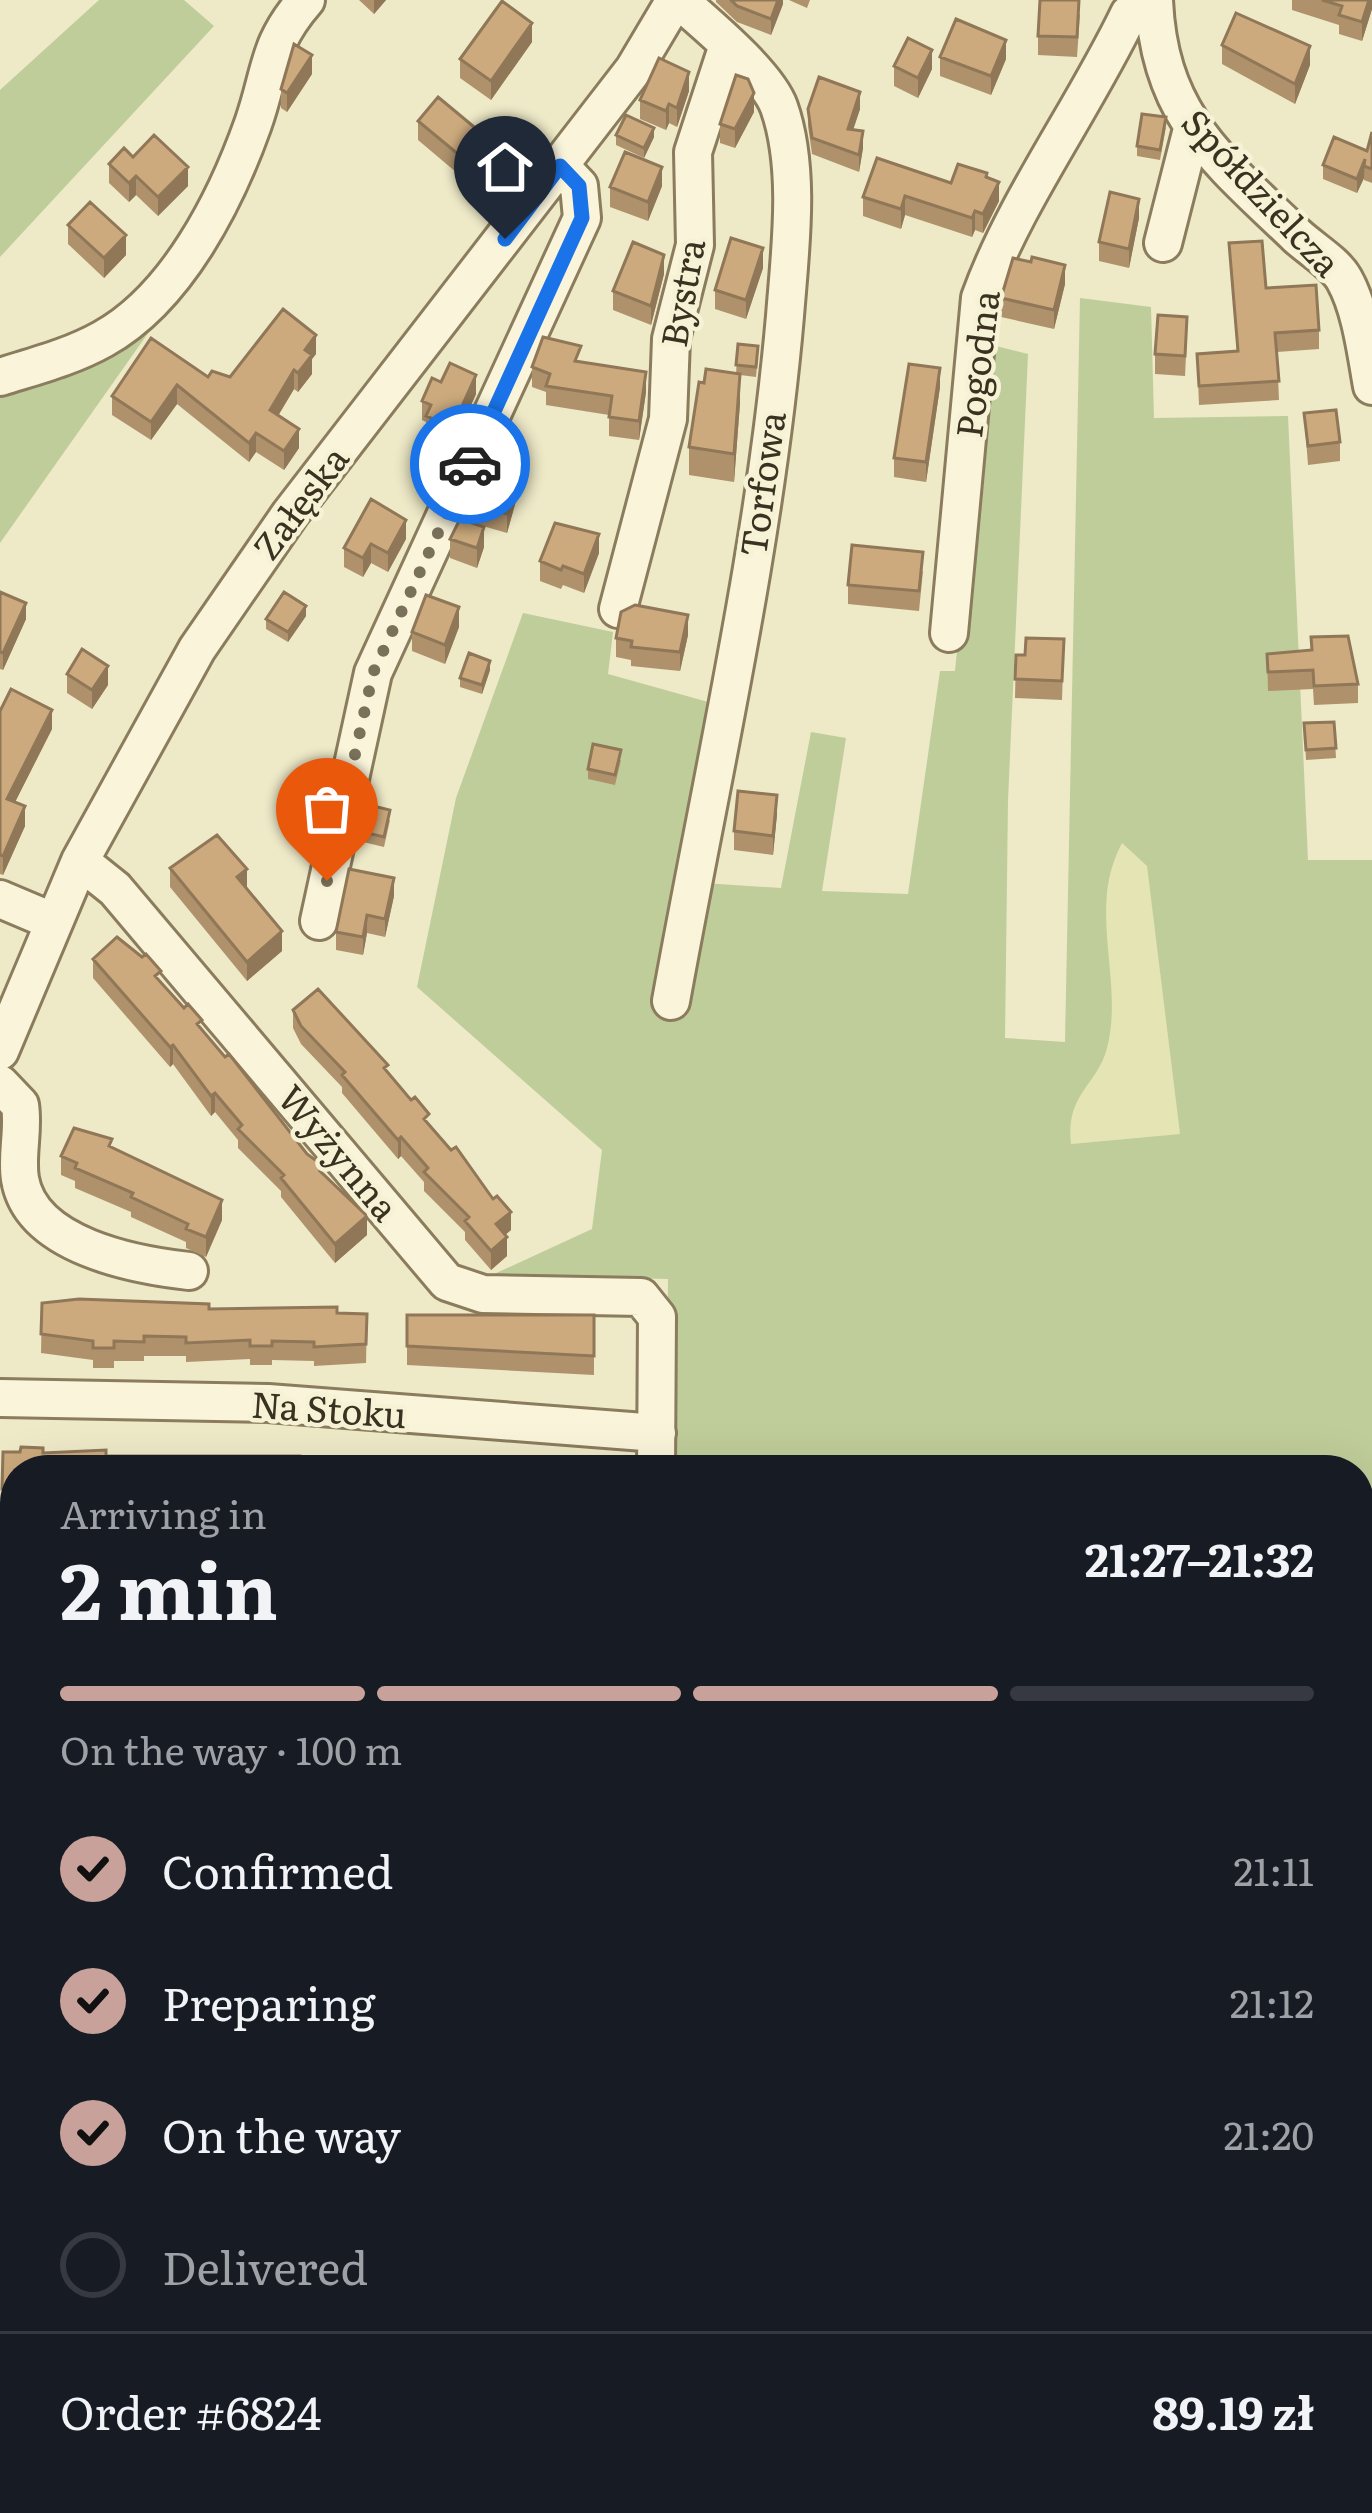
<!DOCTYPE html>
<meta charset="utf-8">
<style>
body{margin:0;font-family:Literata,serif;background:#242831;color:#f1f3f6;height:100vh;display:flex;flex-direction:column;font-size:45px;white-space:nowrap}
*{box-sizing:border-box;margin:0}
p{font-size:39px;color:#9ea1a6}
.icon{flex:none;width:66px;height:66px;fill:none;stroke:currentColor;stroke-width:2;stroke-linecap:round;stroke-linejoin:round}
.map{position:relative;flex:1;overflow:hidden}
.sheet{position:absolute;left:0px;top:1455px;width:1374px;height:1059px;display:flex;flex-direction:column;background:#171b24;border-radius:48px 48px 0 0;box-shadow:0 12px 48px #0002}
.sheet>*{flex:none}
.pin{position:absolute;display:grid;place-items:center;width:102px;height:102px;color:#fff;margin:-123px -51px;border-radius:50% 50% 50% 0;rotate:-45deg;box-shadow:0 0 12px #0007}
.pin .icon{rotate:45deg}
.courier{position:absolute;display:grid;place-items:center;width:120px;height:120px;margin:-60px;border:9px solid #1a73e8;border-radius:50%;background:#fff;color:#222;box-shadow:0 3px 15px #0007}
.headline em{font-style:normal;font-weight:700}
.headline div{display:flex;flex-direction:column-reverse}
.headline{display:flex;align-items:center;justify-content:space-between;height:204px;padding:0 60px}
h1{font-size:78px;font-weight:700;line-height:90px}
.bar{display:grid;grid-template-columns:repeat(4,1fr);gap:18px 12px;align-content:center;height:144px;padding:0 60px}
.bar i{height:15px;border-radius:9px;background:#363941}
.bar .selected{background:#c9a19b}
.bar p{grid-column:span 4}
.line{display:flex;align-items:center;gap:30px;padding:0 60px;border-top:3px solid #363941}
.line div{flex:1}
ol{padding:0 60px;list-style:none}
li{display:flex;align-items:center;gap:36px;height:132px}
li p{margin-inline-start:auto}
li .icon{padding:12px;border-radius:50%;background:#c9a19b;color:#111;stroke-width:4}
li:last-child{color:#9ea1a6}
li i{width:66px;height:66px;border:6px solid #363941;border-radius:50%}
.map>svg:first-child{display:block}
.farmland{fill:#e4e4b4}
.green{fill:#bfcd9a;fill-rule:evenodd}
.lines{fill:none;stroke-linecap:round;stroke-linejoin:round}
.minor-casing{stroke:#8a7c5c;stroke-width:42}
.path{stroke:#8a7c5c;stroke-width:4.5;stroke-dasharray:9 6;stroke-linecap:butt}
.minor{stroke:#f9f4da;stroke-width:36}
.wall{fill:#af926c}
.shaded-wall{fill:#8f7758}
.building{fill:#ccaa7d;stroke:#8f7758;stroke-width:3}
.done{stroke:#79715a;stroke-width:12;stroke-dasharray:0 21.6}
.route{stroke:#1a73e8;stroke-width:15}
.labels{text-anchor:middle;stroke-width:9;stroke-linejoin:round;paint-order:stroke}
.street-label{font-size:36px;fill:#3a3120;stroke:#f6f2d6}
</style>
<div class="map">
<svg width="1372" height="2513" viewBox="0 0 1372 2513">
<rect width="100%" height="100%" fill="#eee9c7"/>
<path class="farmland" d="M 1121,842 L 1147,866 L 1180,1134 L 1070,1144 L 1069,1110 L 1108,1046 L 1103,921 L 1112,864 Z"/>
<path class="green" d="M 99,0 L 184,0 L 214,26 L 0,257 L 0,90 Z
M 1080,298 L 1151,307 L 1154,418 L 1288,416 L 1308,860 L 1372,860 L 1372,2513 L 0,2513 L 0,2428 L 15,2430 L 15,2499 L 1359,2499 L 1359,1470 L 666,1470 L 668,1279 L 492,1275 L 592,1229 L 602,1150 L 417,987 L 456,798 L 523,613 L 613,632 L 608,674 L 719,705 L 703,883 L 781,888 L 811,732 L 846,738 L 822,891 L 908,894 L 940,671 L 955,671 L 988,344 L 1028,354 L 1008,800 L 1005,1038 L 1065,1042 ZM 1122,843 L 1147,866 L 1180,1134 L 1071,1144 C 1065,1092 1099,1086 1108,1044 C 1123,977 1087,908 1122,843 Z
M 163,312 L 0,543 L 0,381 Z
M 0,1577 L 15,1577 L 15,1844 L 0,1844 Z"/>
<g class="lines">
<defs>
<path id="minor" d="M 1154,0 C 1159,116 1218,160 1297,236 C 1311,249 1335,263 1344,279 C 1361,309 1366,353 1372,386
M 1163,243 L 1192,129
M 0,377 C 35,366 71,357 103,339 C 177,298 226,200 253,124 C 272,70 266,46 306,0
M 618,609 L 668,419 L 671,339 L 695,245 L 693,152 L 727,48
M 949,633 L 980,298 C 1015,201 1083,110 1129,14 L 1154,6
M 80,861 L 115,889 L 447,1282 L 483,1294 L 641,1297 L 657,1317 L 656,1470
M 0,899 L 52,921
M 319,921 L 373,673 L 582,218 L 579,186 L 560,166
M 671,1001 C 712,774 765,547 785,316 C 790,251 801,169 779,107 C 767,74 706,24 679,0
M 0,1051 L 80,861 L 197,649 L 290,514 L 634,69 L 675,0
M 0,1084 L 20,1105 C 24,1130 16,1155 20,1179 C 31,1246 135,1265 189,1271
M 0,1398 L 268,1403 L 657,1433
M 0,1558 L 15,1559
M 0,2231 L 15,2233"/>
</defs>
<use href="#minor" class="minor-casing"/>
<path class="path" d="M 0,1873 L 15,1873
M 0,1879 L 15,1886
M 0,1979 L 6,2003 L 0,2018
M 0,2094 L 15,2095
M 1359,2393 L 1372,2391
M 0,2441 L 15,2444"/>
<use href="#minor" class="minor"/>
</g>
<path class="wall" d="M 359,0 L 386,0 L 374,14 Z
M 716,0 L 783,0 L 783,4 L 771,35 L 737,22 L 716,2 Z
M 789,0 L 810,0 L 807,8 Z
M 1292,0 L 1372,0 L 1372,9 L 1362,41 L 1339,34 L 1339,25 L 1292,10 Z
M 1080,14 L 1077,57 L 1038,55 L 1038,36 Z
M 532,42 L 491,100 L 460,78 L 460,59 Z
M 1222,45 L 1310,65 L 1295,104 L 1222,64 Z
M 940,57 L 1006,59 L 991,95 L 940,76 Z
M 894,66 L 932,69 L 918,98 L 894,86 Z
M 312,74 L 287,112 L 281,108 L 281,89 Z
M 689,91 L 677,127 L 669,123 L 666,130 L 640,119 L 640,100 Z
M 808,109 L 860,109 L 853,130 L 863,148 L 859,172 L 812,154 L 808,126 Z
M 754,112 L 735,148 L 720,143 L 720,124 Z
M 418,121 L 497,165 L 476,189 L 418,140 Z
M 1166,127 L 1160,160 L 1137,156 L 1137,146 Z
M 1372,132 L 1372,183 L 1364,180 L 1364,178 L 1357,193 L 1323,179 L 1323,165 L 1367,151 Z
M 616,135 L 654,137 L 644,158 L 616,145 Z
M 133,157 L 188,186 L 158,216 L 136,195 L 129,202 L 109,183 L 109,164 Z
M 987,178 L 999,201 L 983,233 L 975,230 L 972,237 L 905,215 L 901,229 L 863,216 L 863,197 Z
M 662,186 L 648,221 L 610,207 L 610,187 Z
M 1139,218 L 1129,268 L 1099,261 L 1099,242 Z
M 68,225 L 126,255 L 104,278 L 68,244 Z
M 1229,243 L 1266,288 L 1319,330 L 1319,349 L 1277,352 L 1279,400 L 1199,405 L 1197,354 L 1237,351 Z
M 763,268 L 746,319 L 715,309 L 715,290 Z
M 664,274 L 651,325 L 613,310 L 613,291 Z
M 1065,284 L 1054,329 L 1001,317 L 1001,298 Z
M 1187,336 L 1185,376 L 1155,374 L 1155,354 Z
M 738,344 L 758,356 L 756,377 L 740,375 L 740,403 L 734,482 L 689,475 L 689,447 L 704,383 L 736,374 Z
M 316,354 L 312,359 L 312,374 L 298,392 L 294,389 L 278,416 L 299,448 L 284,470 L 256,452 L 249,462 L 177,404 L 151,440 L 112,415 L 112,396 L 208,377 L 230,377 Z
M 581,362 L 646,392 L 639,440 L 609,436 L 609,415 L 546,405 L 546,392 L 532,387 L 532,367 Z
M 441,382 L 476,394 L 443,467 L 427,460 L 427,440 L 429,436 L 426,435 L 426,422 L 422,420 L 422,401 Z
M 940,387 L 926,482 L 894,477 L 894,458 Z
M 1304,413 L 1340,442 L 1340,461 L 1308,465 Z
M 521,483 L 507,533 L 476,524 L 484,547 L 477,568 L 450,558 L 450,539 L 472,523 L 472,504 Z
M 406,539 L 388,572 L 371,563 L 363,577 L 344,567 L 344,548 Z
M 599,553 L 584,593 L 563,585 L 561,589 L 540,581 L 540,561 Z
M 923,571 L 919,611 L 848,604 L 848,585 Z
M 0,592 L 26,619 L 3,670 L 0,669 Z
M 306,616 L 288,642 L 266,629 L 266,619 Z
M 459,627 L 445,664 L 412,651 L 412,632 Z
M 688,635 L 680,671 L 631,666 L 631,660 L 616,657 L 616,638 Z
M 1064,639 L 1062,700 L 1015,698 L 1016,655 L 1025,655 Z
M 1267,654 L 1358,684 L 1358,703 L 1314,705 L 1313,689 L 1268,691 Z
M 490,670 L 482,694 L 460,687 L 460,678 Z
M 67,674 L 108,685 L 92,709 L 67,693 Z
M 0,711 L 52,729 L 15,802 L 25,826 L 3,875 L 0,874 Z
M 1334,722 L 1336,758 L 1306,760 L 1304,723 Z
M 621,760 L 615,785 L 588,779 L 588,769 Z
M 777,814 L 773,855 L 734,850 L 734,831 Z
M 390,820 L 384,847 L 359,841 L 359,831 Z
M 170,868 L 246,889 L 282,951 L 247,981 L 170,887 Z
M 394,896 L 385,937 L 367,933 L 363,955 L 336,950 L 336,932 Z
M 142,957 L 161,983 L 325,1175 L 367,1235 L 335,1263 L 281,1197 L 281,1191 L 238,1148 L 238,1140 L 215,1112 L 211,1116 L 173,1064 L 170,1067 L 93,978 L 93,959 Z
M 293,1010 L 388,1072 L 511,1230 L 505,1235 L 507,1256 L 491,1270 L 465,1240 L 465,1232 L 424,1191 L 424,1182 L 401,1156 L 398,1159 L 342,1093 L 342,1087 L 301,1044 L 293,1028 Z
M 112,1148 L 222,1220 L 206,1257 L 186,1248 L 186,1242 L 131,1217 L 131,1212 L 75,1188 L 75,1181 L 61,1175 L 61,1156 Z
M 42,1303 L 367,1314 L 366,1363 L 314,1366 L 314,1361 L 272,1360 L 272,1365 L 250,1365 L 250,1359 L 186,1362 L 186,1356 L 144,1356 L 144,1361 L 114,1361 L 114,1368 L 93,1368 L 93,1360 L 41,1353 Z
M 407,1315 L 594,1315 L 594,1375 L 407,1365 Z
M 3,1452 L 15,1470 L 15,1509 L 2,1508 Z
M 0,2263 L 15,2263 L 15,2394 L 0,2394 Z"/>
<path class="shaded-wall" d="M 374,0 L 386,0 L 374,14 Z
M 778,0 L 783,0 L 783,4 L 771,35 L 771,19 Z
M 1369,0 L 1372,0 L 1372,9 L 1362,41 L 1362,22 Z
M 532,23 L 532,42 L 491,100 L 491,81 Z
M 1006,40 L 1006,59 L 991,95 L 991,76 Z
M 1310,46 L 1310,65 L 1295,104 L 1295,84 Z
M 932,50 L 932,69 L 918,98 L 918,78 Z
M 312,55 L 312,74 L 287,112 L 287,93 Z
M 689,72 L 689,91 L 677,127 L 677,108 Z
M 860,92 L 860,109 L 848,145 L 848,129 Z
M 754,93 L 754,112 L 735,148 L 735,129 Z
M 669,104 L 669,123 L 666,130 L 666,111 Z
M 654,128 L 654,137 L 644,158 L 644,148 Z
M 863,131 L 863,148 L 859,172 L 859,155 Z
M 497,146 L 497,165 L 476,189 L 476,169 Z
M 1365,159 L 1364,178 L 1357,193 L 1357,179 Z
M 188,167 L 188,186 L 158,216 L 158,197 Z
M 662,167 L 662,186 L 648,221 L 648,202 Z
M 136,176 L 136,195 L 129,202 L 129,183 Z
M 999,182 L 999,201 L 983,233 L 983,214 Z
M 905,196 L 905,215 L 901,229 L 901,209 Z
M 1139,199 L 1139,218 L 1129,268 L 1129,249 Z
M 975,211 L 975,230 L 972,237 L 972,218 Z
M 126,235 L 126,255 L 104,278 L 104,258 Z
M 763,248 L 763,268 L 746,319 L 746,300 Z
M 664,255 L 664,274 L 651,325 L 651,306 Z
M 1065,265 L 1065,284 L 1054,329 L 1054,310 Z
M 316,335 L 316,354 L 312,359 L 312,374 L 298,392 L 298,373 L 305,350 Z
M 940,368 L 940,387 L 926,482 L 926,462 Z
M 294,370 L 294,389 L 270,429 L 270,410 Z
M 646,372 L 646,392 L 639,440 L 639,421 Z
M 740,374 L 740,403 L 734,482 L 734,454 Z
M 476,375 L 476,394 L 443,467 L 443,448 Z
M 177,385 L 177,404 L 151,440 L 151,422 Z
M 299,429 L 299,448 L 284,470 L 284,451 Z
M 256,433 L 256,452 L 249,462 L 249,443 Z
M 521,464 L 521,483 L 507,533 L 507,514 Z
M 406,520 L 406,539 L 388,572 L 388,553 Z
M 484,527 L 484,547 L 477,568 L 477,548 Z
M 599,534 L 599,553 L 584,593 L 584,574 Z
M 371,544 L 371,563 L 363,577 L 363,558 Z
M 26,603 L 26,619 L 3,670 L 3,653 Z
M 306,606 L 306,616 L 288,642 L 288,632 Z
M 459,607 L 459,627 L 445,664 L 445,645 Z
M 688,615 L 688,635 L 680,671 L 680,652 Z
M 490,661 L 490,670 L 482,694 L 482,685 Z
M 108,666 L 108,685 L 92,709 L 92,690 Z
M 52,710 L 52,729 L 7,818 L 7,799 Z
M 777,795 L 777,814 L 773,855 L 773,836 Z
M 25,806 L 25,826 L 3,875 L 3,856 Z
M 247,869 L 247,888 L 237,877 Z
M 394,878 L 394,896 L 385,937 L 385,919 Z
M 367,915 L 367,933 L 363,955 L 363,937 Z
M 282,931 L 282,951 L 247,981 L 247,962 Z
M 173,1045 L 173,1064 L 170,1067 L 170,1047 Z
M 215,1093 L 215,1112 L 211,1116 L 211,1096 Z
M 401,1137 L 401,1156 L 398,1159 L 398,1140 Z
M 222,1200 L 222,1220 L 206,1257 L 206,1237 Z
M 511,1212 L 511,1230 L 496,1243 L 496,1224 Z
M 367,1216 L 367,1235 L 335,1263 L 335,1244 Z
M 507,1237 L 507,1256 L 491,1270 L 491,1251 Z"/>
<path class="building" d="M 731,0 L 778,0 L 771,19 L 737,6 Z
M 1040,0 L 1079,0 L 1077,37 L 1038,36 Z
M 1322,0 L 1369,0 L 1362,22 L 1339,15 L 1342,6 Z
M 502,1 L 532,23 L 491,81 L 460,59 Z
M 1236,13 L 1310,46 L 1295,84 L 1222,45 Z
M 956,19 L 1006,40 L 991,76 L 940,57 Z
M 908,38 L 932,50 L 918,78 L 894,66 Z
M 294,44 L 312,55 L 287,93 L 281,89 Z
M 659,58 L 689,72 L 677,108 L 669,104 L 666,111 L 640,100 Z
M 736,75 L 748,79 L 754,93 L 735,129 L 720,124 Z
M 819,77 L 860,92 L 848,129 L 863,131 L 859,155 L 812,138 L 808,109 Z
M 438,97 L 497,146 L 476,169 L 418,121 Z
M 1142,114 L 1166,117 L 1160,150 L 1137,146 Z
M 626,115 L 654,128 L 644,148 L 616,135 Z
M 1372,132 L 1372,169 L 1364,166 L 1365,159 L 1357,179 L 1323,165 L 1334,137 L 1367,151 Z
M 154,135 L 188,167 L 158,197 L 136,176 L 129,183 L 109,164 L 124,148 L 133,157 Z
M 625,152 L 662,167 L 648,202 L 610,187 Z
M 877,158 L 951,183 L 958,164 L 987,173 L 986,177 L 999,182 L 983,214 L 975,211 L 972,218 L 905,196 L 901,209 L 863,197 Z
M 1110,192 L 1139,199 L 1129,249 L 1099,242 Z
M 90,202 L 126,235 L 104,258 L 68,225 Z
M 731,238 L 763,248 L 746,300 L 715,290 Z
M 1262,241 L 1266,288 L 1316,285 L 1319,330 L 1275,333 L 1279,381 L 1199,386 L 1197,354 L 1238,351 L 1229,243 Z
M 633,242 L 664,255 L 651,306 L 613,291 Z
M 1032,257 L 1065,265 L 1054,310 L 1001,298 L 1013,258 L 1031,262 Z
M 283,309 L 316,335 L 305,350 L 312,355 L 298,373 L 294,370 L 270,410 L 299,429 L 284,451 L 256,433 L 249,443 L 177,385 L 151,422 L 112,396 L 151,338 L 208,377 L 212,371 L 230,377 Z
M 1158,315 L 1187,317 L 1185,356 L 1155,354 Z
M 543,337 L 581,346 L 575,361 L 646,372 L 639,421 L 609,417 L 612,396 L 546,386 L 550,374 L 532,367 Z
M 738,344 L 758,346 L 756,367 L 736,365 Z
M 450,363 L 476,375 L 443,448 L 427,440 L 436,420 L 426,416 L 431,405 L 422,401 L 432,378 L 441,382 Z
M 909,364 L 940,368 L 926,462 L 894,458 Z
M 706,369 L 740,374 L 734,454 L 689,447 L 699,382 L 704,383 Z
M 1336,410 L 1340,442 L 1308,446 L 1304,413 Z
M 491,455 L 521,464 L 507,514 L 472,504 Z
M 371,499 L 406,520 L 388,553 L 371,544 L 363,558 L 344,548 Z
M 460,519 L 484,527 L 477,548 L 450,539 Z
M 555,523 L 599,534 L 584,574 L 563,566 L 561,570 L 540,561 Z
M 852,545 L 923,552 L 919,591 L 848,585 Z
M 0,592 L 26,603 L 3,653 L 0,652 Z
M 284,592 L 306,606 L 288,632 L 266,619 Z
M 426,595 L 459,607 L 445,645 L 412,632 Z
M 635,605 L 688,615 L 680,652 L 631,647 L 632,641 L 616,638 L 621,612 Z
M 1348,636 L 1358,684 L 1314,686 L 1313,670 L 1268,672 L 1267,654 L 1312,650 L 1311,637 Z
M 1026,638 L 1064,639 L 1062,681 L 1015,679 L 1016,655 L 1025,655 Z
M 82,649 L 108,666 L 92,690 L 67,674 Z
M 469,653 L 490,661 L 482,685 L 460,678 Z
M 11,689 L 52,710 L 7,799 L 25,806 L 3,856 L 0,855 L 0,711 Z
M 1334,722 L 1336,748 L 1306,750 L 1304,723 Z
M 593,744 L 621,750 L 615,775 L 588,769 Z
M 738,791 L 777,795 L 773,836 L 734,831 Z
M 365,804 L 390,810 L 384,837 L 359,831 Z
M 217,835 L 247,869 L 237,877 L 282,931 L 247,962 L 170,868 Z
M 349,869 L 394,878 L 385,919 L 367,915 L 363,937 L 336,932 Z
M 117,937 L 142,957 L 146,954 L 161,971 L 155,976 L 184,1008 L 188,1004 L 202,1020 L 197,1024 L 225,1057 L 229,1054 L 307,1154 L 325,1167 L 320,1171 L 367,1216 L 335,1244 L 281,1178 L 284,1175 L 238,1129 L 242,1125 L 215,1093 L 211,1096 L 173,1045 L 170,1047 L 93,959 Z
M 318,989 L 388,1065 L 384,1068 L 411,1100 L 415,1097 L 429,1114 L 424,1119 L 451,1150 L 456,1147 L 493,1199 L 497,1196 L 511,1212 L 496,1224 L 507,1237 L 491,1251 L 465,1221 L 469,1217 L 424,1172 L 428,1168 L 401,1137 L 398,1140 L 342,1075 L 345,1072 L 301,1026 L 293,1010 Z
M 74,1128 L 112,1139 L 109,1146 L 222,1200 L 206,1237 L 186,1229 L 188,1224 L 131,1197 L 133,1193 L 75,1168 L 77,1163 L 61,1156 Z
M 79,1299 L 209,1304 L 209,1309 L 337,1307 L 337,1313 L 367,1314 L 366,1344 L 314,1347 L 314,1342 L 272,1341 L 272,1346 L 250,1346 L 250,1340 L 186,1343 L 186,1337 L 144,1336 L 144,1342 L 114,1341 L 114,1348 L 93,1348 L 93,1341 L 41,1334 L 42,1303 Z
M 407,1315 L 594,1315 L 594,1356 L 407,1346 Z
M 21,1447 L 43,1448 L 43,1453 L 106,1450 L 106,1456 L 300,1456 L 300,1470 L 15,1470 L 15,1489 L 2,1489 L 3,1452 L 20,1452 Z
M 341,1457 L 364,1457 L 363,1463 L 618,1466 L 618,1470 L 340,1470 Z
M 0,2263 L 15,2263 L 15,2357 L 0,2357 Z"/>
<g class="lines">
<path class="done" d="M 327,881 L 373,673 L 470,464"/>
<path class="route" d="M 470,464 L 582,218 L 579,186 L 560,166 L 505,239"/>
</g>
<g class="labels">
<g class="street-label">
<text transform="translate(1261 193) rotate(47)" y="13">Spółdzielcza</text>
<text transform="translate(683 293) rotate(-80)" y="13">Bystra</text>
<text transform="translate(978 364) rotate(-83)" y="13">Pogodna</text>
<text transform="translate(763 484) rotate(-82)" y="13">Torfowa</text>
<text transform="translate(301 503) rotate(-53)" y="13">Załęska</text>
<text transform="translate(338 1153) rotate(50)" y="13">Wyżynna</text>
<text transform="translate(329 1410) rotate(4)" y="13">Na Stoku</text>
</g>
</g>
</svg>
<div class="pin" style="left:327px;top:881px;background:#ea580c"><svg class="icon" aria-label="bag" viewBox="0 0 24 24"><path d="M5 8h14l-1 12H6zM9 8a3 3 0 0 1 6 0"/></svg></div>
<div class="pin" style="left:505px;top:239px;background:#1f2937"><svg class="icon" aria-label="home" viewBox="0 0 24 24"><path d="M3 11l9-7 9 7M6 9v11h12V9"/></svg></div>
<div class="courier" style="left:470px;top:464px"><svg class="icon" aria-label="car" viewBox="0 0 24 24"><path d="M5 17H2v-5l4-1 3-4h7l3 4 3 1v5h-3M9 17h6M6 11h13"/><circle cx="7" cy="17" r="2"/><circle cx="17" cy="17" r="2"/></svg></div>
<section class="sheet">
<div class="headline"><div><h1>2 min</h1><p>Arriving in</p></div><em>21:27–21:32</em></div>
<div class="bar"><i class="selected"></i><i class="selected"></i><i class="selected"></i><i></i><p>On the way · 100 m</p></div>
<ol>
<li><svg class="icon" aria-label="check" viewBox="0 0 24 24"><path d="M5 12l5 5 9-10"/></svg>Confirmed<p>21:11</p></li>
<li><svg class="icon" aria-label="check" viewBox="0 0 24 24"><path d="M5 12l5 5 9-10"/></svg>Preparing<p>21:12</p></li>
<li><svg class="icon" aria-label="check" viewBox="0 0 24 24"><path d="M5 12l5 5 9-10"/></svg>On the way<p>21:20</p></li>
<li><i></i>Delivered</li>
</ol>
<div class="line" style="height:156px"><div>Order #6824</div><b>89.19 zł</b></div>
</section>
</div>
